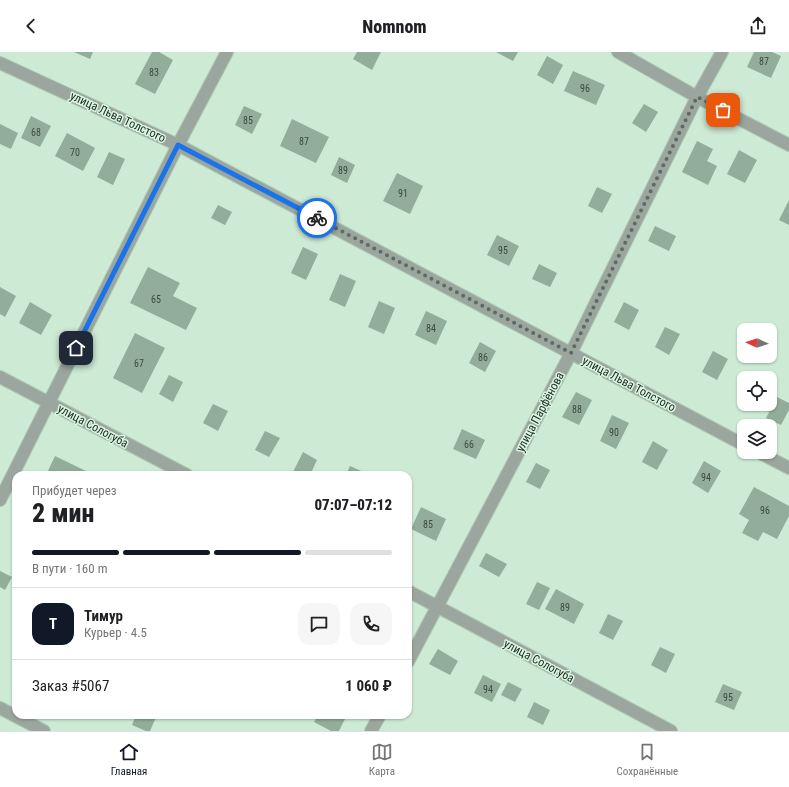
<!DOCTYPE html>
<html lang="ru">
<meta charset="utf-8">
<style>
body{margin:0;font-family:"Roboto Condensed",sans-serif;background:#f6f6f6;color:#202124;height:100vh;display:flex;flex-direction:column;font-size:15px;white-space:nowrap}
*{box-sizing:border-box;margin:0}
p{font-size:13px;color:#757577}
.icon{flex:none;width:22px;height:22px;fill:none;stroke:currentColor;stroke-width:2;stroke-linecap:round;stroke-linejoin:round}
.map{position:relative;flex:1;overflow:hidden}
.panel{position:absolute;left:12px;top:419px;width:400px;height:248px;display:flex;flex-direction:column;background:#fff;border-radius:12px;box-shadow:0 1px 3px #0004}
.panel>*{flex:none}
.needle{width:26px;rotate:274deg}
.tools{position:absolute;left:737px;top:271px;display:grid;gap:8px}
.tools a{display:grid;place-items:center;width:40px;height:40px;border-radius:8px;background:#fff;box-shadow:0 1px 3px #0004;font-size:20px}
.pin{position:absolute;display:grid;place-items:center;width:34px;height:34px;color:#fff;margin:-17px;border-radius:8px;box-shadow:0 2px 6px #0006}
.courier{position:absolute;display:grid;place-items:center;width:40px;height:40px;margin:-20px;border:3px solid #1a73e8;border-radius:50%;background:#fff;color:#222;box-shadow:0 1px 5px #0007}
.summary em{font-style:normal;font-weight:800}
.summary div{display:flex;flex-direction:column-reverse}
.summary{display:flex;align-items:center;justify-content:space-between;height:68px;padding:0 20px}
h1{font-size:26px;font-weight:800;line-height:30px}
.bar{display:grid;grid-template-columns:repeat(4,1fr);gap:6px 4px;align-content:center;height:48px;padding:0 20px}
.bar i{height:5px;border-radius:3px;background:#e0e0e0}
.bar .on{background:#111827}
.bar p{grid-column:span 4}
.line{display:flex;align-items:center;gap:10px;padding:0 20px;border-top:1px solid #e0e0e0}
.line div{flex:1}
.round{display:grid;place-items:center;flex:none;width:42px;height:42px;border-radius:12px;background:#f6f6f6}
header{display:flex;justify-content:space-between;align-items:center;height:52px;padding:0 20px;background:#fff;font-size:18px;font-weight:800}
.menu{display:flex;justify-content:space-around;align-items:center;height:56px;border-top:1px solid #e0e0e0;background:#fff;font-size:11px;color:#757577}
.menu a{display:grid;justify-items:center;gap:2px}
.menu .on{color:#111827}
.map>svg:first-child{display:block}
.building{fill:#92ad99}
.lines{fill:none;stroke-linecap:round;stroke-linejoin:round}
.minor-casing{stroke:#aec7b5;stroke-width:14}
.minor{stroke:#9ba79e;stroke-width:12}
.done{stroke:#5b6d60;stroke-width:4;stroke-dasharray:0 7.2}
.route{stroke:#1a73e8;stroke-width:5}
.labels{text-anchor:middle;stroke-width:3;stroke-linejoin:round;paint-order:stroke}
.number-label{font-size:10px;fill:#3b4a3f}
.street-label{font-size:12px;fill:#1e2921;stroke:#daf7e2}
</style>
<header><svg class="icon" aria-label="back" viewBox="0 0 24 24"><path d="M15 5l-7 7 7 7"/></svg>Nomnom<svg class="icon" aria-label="share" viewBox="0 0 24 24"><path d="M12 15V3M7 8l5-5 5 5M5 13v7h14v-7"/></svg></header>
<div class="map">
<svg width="789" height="679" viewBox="0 0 789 679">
<rect width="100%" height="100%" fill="#cdead5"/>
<path class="building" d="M 74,0 L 93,0 L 90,7 Z
M 152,0 L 159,0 L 173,8 L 155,42 L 135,32 Z
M 357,0 L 381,0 L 372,18 L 353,7 Z
M 496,0 L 518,0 L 513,9 Z
M 754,0 L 772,0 L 781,4 L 771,26 L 747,15 Z
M 547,4 L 563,13 L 553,32 L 537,23 Z
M 573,19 L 605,33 L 596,53 L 564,39 Z
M 644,52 L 658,60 L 646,80 L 632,71 Z
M 244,54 L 262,62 L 252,82 L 235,73 Z
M 31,64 L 51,74 L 40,95 L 21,86 Z
M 292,67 L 329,85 L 316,111 L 280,94 Z
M 0,72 L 18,81 L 11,97 L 0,92 Z
M 67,81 L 95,96 L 83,119 L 55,104 Z
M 697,89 L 713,97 L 707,109 L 717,114 L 708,133 L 682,120 Z
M 739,98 L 757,108 L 745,131 L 727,122 Z
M 109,100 L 125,107 L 113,133 L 97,125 Z
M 339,105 L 355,113 L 347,131 L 331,123 Z
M 397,121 L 423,134 L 410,162 L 383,149 Z
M 597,135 L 612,142 L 602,161 L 588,154 Z
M 789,148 L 789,173 L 779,168 Z
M 218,153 L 232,160 L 225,173 L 211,166 Z
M 655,174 L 676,184 L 669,199 L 648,189 Z
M 497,183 L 519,194 L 509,214 L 487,203 Z
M 303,195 L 318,202 L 306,228 L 291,221 Z
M 539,212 L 557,221 L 550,235 L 532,227 Z
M 148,215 L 180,231 L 173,244 L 197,256 L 186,278 L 130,251 Z
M 340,222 L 356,229 L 345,255 L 329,248 Z
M 0,235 L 16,244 L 5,265 L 0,262 Z
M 379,249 L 395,256 L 384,282 L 368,275 Z
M 30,250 L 52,263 L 41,283 L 19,271 Z
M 624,250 L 639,258 L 629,278 L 614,270 Z
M 426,259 L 447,269 L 436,293 L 415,283 Z
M 665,275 L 680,282 L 669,303 L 655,295 Z
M 135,281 L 165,296 L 142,341 L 113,326 Z
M 480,290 L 496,299 L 485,320 L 469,311 Z
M 713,299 L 728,307 L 717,328 L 702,320 Z
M 169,323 L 183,330 L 173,350 L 159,342 Z
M 576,340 L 592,348 L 579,373 L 562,365 Z
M 777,345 L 789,351 L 789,358 L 781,373 L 766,366 Z
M 213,352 L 228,359 L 218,379 L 203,371 Z
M 612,363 L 629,371 L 616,397 L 600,389 Z
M 462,377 L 485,388 L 476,407 L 453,397 Z
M 265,379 L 280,386 L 269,405 L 255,398 Z
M 653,389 L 668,398 L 657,418 L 642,410 Z
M 303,400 L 317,408 L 310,423 L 299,423 L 293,420 Z
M 55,404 L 88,420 L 87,423 L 46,423 Z
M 704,409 L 721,419 L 708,441 L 692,431 Z
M 536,411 L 550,418 L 540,437 L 526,430 Z
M 350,414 L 370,423 L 346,423 Z
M 754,435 L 789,454 L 789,464 L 777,487 L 763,480 L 758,489 L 742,481 L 749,468 L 739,462 Z
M 421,455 L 446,467 L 436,489 L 411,477 Z
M 486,501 L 507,512 L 499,525 L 479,514 Z
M 0,519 L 12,525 L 5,538 L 0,535 Z
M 537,530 L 550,536 L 539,558 L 526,552 Z
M 556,537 L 584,552 L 574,572 L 545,557 Z
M 608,562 L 623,569 L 613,588 L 599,581 Z
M 660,595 L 675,602 L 666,621 L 651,613 Z
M 438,597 L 458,609 L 450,623 L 429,612 Z
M 483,623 L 501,632 L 492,650 L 474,641 Z
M 508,630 L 522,637 L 515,650 L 501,643 Z
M 723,632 L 742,640 L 734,658 L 715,650 Z
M 534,650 L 550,658 L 543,673 L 527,665 Z
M 136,663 L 157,663 L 150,679 L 146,679 L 132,673 Z
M 318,663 L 347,663 L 339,679 L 331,679 L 314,670 Z"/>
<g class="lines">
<defs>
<path id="minor" d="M 618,0 L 697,45 L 789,93
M 0,11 L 178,93 L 744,393
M 0,325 L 187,423
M 758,400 L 789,416
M 0,448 L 178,93 L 227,0
M 408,539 L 671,679
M 408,610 L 571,301 L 697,45 L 722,0
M 0,656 L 44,679
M 371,679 L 380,663"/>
</defs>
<use href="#minor" class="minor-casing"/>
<use href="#minor" class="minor"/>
</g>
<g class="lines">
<path class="done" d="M 317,166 L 571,301 L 697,45 L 723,58"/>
<path class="route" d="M 76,296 L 178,93 L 317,166"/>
</g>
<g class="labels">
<g class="number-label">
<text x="764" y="13">87</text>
<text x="154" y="24">83</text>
<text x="585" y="40">96</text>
<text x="248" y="72">85</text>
<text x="36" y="84">68</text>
<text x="304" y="93">87</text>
<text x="75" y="104">70</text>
<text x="343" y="122">89</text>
<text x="403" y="145">91</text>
<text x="503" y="202">95</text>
<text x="156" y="251">65</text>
<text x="431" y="280">84</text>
<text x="483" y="309">86</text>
<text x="139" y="315">67</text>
<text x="577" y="361">88</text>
<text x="614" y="384">90</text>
<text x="469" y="396">66</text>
<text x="706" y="429">94</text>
<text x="765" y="462">96</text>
<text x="428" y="476">85</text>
<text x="565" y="559">89</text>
<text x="488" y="641">94</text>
<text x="728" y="649">95</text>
</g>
<g class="street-label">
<text transform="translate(118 65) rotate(25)" y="4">улица Льва Толстого</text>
<text transform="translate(629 332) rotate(28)" y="4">улица Льва Толстого</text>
<text transform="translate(540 360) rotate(-62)" y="4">улица Парфёнова</text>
<text transform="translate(93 374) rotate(28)" y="4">улица Сологуба</text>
<text transform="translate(539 609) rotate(28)" y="4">улица Сологуба</text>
</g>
</g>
</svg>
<div class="tools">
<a><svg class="needle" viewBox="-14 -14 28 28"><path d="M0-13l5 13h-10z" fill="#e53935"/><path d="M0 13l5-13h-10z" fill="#757577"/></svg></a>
<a><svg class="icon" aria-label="locate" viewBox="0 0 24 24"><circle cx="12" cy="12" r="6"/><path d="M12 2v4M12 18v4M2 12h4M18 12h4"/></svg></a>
<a><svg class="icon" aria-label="layers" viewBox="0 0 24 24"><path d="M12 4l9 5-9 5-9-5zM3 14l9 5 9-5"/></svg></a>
</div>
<div class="pin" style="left:723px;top:58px;background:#ea580c"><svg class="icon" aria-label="bag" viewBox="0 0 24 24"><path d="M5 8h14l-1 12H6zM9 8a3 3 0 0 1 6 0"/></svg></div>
<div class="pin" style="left:76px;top:296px;background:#1f2937"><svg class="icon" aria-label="home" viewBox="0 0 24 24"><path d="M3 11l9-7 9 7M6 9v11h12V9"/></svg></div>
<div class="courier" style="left:317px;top:166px"><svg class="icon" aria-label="bike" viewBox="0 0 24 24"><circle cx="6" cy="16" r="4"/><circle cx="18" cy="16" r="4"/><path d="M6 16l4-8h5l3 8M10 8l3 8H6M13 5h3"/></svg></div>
<section class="panel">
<div class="summary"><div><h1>2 мин</h1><p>Прибудет через</p></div><em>07:07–07:12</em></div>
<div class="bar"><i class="on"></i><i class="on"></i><i class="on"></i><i></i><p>В пути · 160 m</p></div>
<div class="line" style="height:72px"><b class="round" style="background:#111827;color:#fff">Т</b><div><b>Тимур</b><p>Курьер · 4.5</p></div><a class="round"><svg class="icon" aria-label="chat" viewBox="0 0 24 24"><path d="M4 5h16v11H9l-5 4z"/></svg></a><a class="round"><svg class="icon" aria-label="phone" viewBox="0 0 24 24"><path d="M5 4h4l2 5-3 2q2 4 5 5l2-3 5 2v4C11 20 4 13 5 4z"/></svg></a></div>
<div class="line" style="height:52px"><div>Заказ #5067</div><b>1 060 ₽</b></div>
</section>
</div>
<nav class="menu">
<a class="on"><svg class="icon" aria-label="home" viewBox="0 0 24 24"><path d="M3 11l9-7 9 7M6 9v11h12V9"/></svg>Главная</a>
<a><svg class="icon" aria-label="map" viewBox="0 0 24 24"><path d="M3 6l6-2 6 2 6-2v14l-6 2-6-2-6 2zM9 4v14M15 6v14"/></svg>Карта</a>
<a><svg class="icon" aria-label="saved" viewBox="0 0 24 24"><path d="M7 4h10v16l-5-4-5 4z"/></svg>Сохранённые</a>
</nav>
